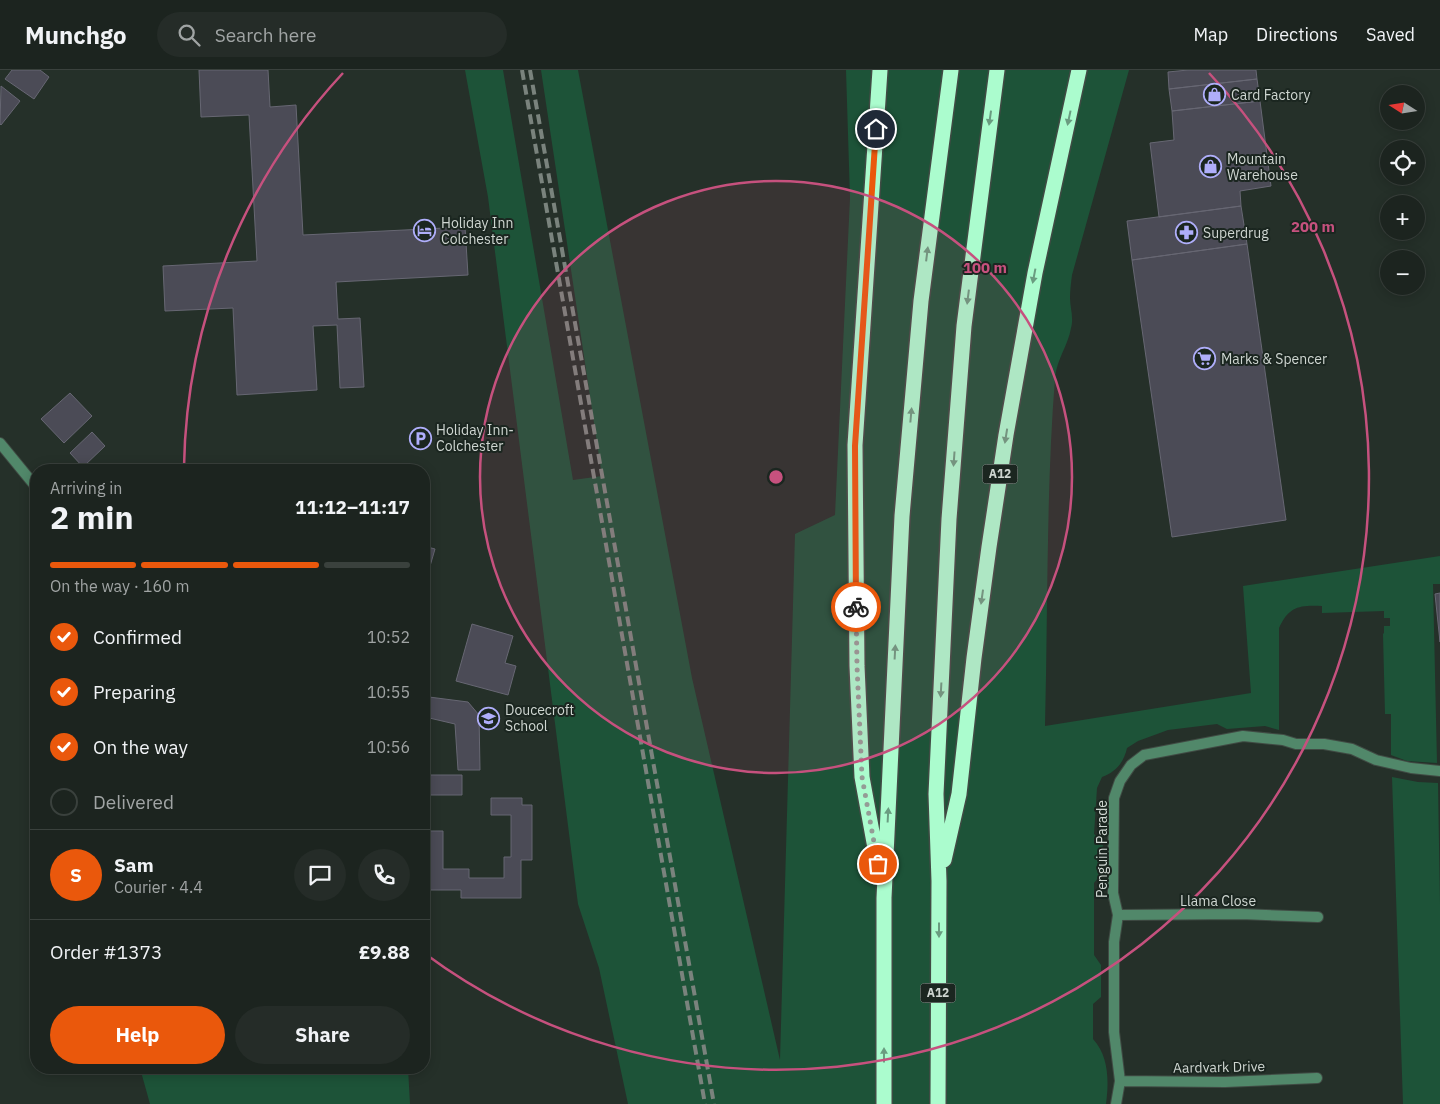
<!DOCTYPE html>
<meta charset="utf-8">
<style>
body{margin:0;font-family:"IBM Plex Sans",sans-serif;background:#252c28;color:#f1f3f6;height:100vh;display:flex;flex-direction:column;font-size:19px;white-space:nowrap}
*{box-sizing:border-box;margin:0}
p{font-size:16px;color:#a0a4a4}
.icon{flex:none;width:28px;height:28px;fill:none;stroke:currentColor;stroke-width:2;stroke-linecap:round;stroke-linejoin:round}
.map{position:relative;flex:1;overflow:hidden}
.drawer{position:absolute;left:30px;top:394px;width:400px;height:610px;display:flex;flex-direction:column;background:#1c241f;border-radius:20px;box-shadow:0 2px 12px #0003,0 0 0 1px #3a413d}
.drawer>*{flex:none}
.needle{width:32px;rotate:282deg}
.tools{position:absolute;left:1380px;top:15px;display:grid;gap:10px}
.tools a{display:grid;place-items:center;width:45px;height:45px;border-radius:50%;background:#1c241f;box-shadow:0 2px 12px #0003,0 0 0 1px #3a413d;font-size:25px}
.pin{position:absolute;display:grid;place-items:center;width:42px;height:42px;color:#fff;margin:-21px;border:2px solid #fff;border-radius:50%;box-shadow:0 1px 5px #0007}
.courier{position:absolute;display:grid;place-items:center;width:50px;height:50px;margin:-25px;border:4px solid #ea580c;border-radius:50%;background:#fff;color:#222;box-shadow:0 1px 6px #0007}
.summary em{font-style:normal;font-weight:800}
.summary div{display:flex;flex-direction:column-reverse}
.summary{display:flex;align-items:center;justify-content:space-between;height:85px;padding:0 20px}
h1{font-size:32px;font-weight:800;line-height:38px}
.bar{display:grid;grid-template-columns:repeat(4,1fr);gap:8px 5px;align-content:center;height:60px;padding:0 20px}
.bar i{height:6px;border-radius:4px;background:#3a413d}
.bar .on{background:#ea580c}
.bar p{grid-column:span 4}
.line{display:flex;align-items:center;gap:12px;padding:0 20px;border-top:1px solid #3a413d}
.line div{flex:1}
.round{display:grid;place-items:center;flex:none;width:52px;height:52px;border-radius:26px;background:#252c28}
ol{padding:0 20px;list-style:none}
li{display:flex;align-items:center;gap:15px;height:55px}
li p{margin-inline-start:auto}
li .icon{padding:5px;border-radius:50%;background:#ea580c;color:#fff;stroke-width:4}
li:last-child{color:#a0a4a4}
li i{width:28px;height:28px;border:2px solid #3a413d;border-radius:50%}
.button{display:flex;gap:10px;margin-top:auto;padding:10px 20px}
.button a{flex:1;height:58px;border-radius:30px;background:#ea580c;color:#fff;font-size:20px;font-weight:800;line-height:58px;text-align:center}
.button a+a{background:#252c28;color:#f1f3f6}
header{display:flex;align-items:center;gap:30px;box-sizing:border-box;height:70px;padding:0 25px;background:#1c241f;border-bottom:1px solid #3a413d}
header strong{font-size:24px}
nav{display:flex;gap:28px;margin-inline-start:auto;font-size:18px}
.search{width:350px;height:45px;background:#252c28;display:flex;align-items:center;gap:12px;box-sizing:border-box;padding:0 18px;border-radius:28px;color:#a0a4a4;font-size:19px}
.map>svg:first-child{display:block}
.green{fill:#1d5338}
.building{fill:#4b4b56;stroke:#676773}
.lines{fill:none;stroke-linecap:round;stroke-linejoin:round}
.street-casing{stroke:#404b44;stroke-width:12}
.highway-casing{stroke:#404b44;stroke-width:18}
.street{stroke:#51886a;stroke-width:10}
.highway{stroke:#abfcce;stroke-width:15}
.rail{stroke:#7a837d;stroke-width:4;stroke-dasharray:10 5;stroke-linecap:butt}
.oneway{fill:#6a9c80}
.done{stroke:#949c96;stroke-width:5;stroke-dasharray:0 9}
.route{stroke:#ea580c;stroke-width:6}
.ring{fill:none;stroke:#c6517e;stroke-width:2.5}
.labels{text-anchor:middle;stroke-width:4;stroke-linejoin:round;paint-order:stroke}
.shield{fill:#1b2620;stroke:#99a19c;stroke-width:1}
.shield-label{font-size:12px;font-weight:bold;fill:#cfd6d1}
.poi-label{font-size:14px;fill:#cfd6d1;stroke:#1b2620;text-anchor:start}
.street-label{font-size:14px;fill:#cfd6d1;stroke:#1b2620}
.centre{fill:#c6517e;stroke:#1b2620;stroke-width:2.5}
.ring-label{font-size:15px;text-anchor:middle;font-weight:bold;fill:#c6517e;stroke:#1b2620;stroke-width:4;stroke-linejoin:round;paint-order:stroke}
</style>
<header>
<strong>Munchgo</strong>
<div class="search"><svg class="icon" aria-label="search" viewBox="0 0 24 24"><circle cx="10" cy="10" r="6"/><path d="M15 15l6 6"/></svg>Search here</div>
<nav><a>Map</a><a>Directions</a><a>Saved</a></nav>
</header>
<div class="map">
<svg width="1440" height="1034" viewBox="0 0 1440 1034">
<rect width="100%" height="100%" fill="#253029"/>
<path class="green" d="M 465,0 L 503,0 L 573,410 L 602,406 L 541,0 L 578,0 L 692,608 L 780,990 L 795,464 L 835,445 L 850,128 L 846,0 L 1129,0 L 1072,205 C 1071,213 1070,220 1070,228 C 1070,238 1074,247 1071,258 C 1068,276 1057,288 1055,308 C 1046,423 1048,540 1045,656 L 1251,623 L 1243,516 L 1440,486 L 1440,514 L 1433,514 L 1437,693 L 1407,691 L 1391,685 L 1391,644 L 1385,644 L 1383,564 L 1384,563 L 1384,556 L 1390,556 L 1390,548 L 1384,548 L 1384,541 L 1322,543 L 1322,536 C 1300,535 1289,536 1279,558 L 1279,660 L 1265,656 L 1227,659 L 1217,654 L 1168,660 L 1138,671 L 1127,678 C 1124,692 1116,702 1102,707 L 1097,718 L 1094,764 L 1103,771 L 1102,803 L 1094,813 L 1094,885 L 1101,895 L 1101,927 L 1093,934 L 1093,969 C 1109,986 1109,1012 1106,1034 L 628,1034 L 599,898 L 578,834 L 488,127 Z
M 1392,707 L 1418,712 L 1438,713 L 1440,834 L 1440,1034 L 1403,1034 Z
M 140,998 L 408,998 L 410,1034 L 150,1034 Z"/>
<path class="building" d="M 12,0 L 40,0 L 49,7 L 34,29 L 5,9 Z
M 199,0 L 268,0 L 270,37 L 296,35 L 303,165 L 465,157 L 468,205 L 336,212 L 338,249 L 360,248 L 364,317 L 340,318 L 337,255 L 313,256 L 317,320 L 237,325 L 233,238 L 165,241 L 163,196 L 257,191 L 249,45 L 201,47 Z
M 1188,0 L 1256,0 L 1257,9 L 1169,19 L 1168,2 Z
M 1257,9 L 1260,31 L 1172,41 L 1169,19 Z
M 1,16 L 20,31 L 1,55 L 0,54 Z
M 1260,31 L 1271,116 L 1240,121 L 1241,136 L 1159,147 L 1150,73 L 1174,70 L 1172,41 Z
M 1241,136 L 1247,174 L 1132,190 L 1127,151 Z
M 1247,174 L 1286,450 L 1172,467 L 1132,190 Z
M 70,323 L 92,346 L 64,373 L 41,349 Z
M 92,362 L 105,376 L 83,397 L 70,383 Z
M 424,476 L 435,479 L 428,503 L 424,502 Z
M 1440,523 L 1440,572 L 1435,524 Z
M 472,554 L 513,566 L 505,593 L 516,596 L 508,625 L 456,611 Z
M 429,627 L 468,632 L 479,645 L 480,700 L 458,700 L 455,654 L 425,647 Z
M 424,705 L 462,705 L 462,725 L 424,725 Z
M 491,728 L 522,728 L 522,735 L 532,735 L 532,790 L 521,790 L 521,828 L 461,828 L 461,820 L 424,820 L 424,761 L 443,761 L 443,799 L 469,799 L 469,808 L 504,808 L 504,787 L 511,787 L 511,745 L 491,745 Z"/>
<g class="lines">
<defs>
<path id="street" d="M 0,373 L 36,417
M 1118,845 L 1241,844 L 1318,847
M 1120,1011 L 1225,1012 L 1317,1008
M 1116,1034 L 1120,1011 L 1114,962 L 1114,872 L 1118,845 L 1113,823 L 1114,728 L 1120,711 L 1131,695 L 1144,685 L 1243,666 L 1283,670 L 1296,674 L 1324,674 L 1352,679 L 1376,690 L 1411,698 L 1440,701"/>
<path id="highway" d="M 944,790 L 959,724 L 974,588 L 989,477 L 1006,365 L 1035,203 L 1079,0
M 879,800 L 862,707 L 857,596 L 855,375 L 880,0
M 884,1034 L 884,828 L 902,446 L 921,231 L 951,0
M 938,1034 L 939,811 L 936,724 L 949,449 L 964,256 L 997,0"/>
</defs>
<use href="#street" class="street-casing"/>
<use href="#highway" class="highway-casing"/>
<use href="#street" class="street"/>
<use href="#highway" class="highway"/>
<path class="rail" d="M 522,0 L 705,1034
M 530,0 L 714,1034"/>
</g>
<defs><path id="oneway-solid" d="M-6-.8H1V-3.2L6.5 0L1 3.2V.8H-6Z" transform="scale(1.25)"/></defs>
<g class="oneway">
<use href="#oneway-solid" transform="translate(990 48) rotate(98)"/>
<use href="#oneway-solid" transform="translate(1069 48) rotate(102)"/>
<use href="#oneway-solid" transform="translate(927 184) rotate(-83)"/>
<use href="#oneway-solid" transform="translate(1034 206) rotate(101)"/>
<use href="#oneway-solid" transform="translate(968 227) rotate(97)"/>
<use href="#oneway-solid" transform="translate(911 345) rotate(-85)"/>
<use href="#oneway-solid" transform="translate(1006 366) rotate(99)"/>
<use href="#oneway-solid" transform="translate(954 389) rotate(94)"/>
<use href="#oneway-solid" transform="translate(982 527) rotate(98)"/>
<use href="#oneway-solid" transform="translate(895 582) rotate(-87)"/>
<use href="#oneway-solid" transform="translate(941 620) rotate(93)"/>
<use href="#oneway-solid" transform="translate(888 745) rotate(-87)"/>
<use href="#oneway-solid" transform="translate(939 860) rotate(90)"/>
<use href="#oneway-solid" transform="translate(884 985) rotate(-90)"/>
</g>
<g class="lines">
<path class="done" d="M 856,537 L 857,596 L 862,707 L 878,794"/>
<path class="route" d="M 856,537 L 855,376 L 876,59"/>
</g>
<circle cx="776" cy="407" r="296" fill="#c6517e" fill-opacity=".12"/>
<g class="ring">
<circle cx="776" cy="407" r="296"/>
<path d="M184 397A592 592 0 0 1 343 3M1209 3A592 592 0 0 1 424 883"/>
</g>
<defs>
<symbol id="shop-ring" viewBox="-11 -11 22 22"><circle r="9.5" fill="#1b2620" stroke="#afaefa" stroke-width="1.5"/><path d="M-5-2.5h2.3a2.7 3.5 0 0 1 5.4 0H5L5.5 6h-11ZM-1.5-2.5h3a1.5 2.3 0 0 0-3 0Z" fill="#afaefa"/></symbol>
<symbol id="hotel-ring" viewBox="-11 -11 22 22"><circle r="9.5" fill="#1b2620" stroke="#afaefa" stroke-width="1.5"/><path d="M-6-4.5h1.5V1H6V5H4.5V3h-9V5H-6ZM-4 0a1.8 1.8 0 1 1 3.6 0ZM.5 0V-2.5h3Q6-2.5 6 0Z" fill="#afaefa"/></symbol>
<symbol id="pharmacy-ring" viewBox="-11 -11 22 22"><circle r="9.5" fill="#1b2620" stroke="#afaefa" stroke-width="1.5"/><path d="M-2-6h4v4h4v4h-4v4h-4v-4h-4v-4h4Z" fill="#afaefa"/></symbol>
<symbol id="supermarket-ring" viewBox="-11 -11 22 22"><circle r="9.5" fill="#1b2620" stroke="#afaefa" stroke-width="1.5"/><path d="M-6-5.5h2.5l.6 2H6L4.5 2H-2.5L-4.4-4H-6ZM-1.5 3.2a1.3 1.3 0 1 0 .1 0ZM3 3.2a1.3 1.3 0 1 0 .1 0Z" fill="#afaefa"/></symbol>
<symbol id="parking-ring" viewBox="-11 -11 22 22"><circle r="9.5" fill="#1b2620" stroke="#afaefa" stroke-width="1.5"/><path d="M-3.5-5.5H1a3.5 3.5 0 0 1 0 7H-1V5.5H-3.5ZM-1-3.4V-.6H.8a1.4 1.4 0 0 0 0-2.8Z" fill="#afaefa"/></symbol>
<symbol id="school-ring" viewBox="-11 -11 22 22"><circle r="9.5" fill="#1b2620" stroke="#afaefa" stroke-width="1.5"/><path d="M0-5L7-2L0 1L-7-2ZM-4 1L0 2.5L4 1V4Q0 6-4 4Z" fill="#afaefa"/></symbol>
</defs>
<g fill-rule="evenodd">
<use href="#shop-ring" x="1202" y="12" width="25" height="25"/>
<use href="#shop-ring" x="1198" y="84" width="25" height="25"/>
<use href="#hotel-ring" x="412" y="148" width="25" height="25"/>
<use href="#pharmacy-ring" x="1174" y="150" width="25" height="25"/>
<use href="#supermarket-ring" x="1192" y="276" width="25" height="25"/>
<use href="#parking-ring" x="408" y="356" width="25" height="25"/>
<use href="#school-ring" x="476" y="636" width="25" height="25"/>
</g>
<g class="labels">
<g class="shield">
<rect x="982.5" y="394.5" width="35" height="19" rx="4"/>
<rect x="920.5" y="913.5" width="35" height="19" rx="4"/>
</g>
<g class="shield-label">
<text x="1000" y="408">A12</text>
<text x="938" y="927">A12</text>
</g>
<g class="poi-label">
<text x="1231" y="30">Card Factory</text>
<text x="1227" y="94">Mountain<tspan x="1227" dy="16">Warehouse</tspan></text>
<text x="441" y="158">Holiday Inn<tspan x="441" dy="16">Colchester</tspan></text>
<text x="1203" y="168">Superdrug</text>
<text x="1221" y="294">Marks &amp; Spencer</text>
<text x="436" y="365">Holiday Inn-<tspan x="436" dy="16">Colchester</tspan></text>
<text x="505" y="645">Doucecroft<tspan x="505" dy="16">School</tspan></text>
</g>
<g class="street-label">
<text transform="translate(1102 779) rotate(-90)" y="5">Penguin Parade</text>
<text x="1218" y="836">Llama Close</text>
<text transform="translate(1219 997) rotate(-1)" y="5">Aardvark Drive</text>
</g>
</g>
<circle cx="776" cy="407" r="8" class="centre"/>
<g class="ring-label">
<text x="1313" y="162">200 m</text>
<text x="985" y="203">100 m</text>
</g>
</svg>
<div class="tools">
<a><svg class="needle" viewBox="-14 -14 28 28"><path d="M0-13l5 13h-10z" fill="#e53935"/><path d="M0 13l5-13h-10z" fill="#a0a4a4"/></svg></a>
<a><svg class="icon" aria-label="locate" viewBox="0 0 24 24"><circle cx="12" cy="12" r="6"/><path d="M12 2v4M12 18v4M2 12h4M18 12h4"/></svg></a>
<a>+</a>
<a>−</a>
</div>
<div class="pin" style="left:878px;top:794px;background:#ea580c"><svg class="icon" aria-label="bag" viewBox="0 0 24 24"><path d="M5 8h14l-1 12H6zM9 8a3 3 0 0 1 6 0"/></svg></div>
<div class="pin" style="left:876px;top:59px;background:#1f2937"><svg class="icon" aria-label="home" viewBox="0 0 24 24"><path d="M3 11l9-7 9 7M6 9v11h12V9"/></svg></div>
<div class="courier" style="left:856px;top:537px"><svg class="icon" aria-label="bike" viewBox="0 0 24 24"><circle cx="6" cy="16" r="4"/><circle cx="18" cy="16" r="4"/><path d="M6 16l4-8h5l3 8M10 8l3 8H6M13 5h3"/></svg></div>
<section class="drawer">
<div class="summary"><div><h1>2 min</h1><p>Arriving in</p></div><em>11:12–11:17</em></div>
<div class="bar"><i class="on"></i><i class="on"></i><i class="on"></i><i></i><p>On the way · 160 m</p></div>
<ol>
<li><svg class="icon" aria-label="check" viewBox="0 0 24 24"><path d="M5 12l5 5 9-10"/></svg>Confirmed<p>10:52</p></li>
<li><svg class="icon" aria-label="check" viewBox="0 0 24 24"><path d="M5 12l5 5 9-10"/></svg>Preparing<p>10:55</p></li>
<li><svg class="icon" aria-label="check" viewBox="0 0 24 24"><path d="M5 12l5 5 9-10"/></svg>On the way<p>10:56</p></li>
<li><i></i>Delivered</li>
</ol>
<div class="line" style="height:90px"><b class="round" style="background:#ea580c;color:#fff">S</b><div><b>Sam</b><p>Courier · 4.4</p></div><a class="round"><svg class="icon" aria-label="chat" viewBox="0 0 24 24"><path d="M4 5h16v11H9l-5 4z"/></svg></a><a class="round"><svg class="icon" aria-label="phone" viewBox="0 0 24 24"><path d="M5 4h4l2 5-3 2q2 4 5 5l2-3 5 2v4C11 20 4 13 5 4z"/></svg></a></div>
<div class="line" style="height:65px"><div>Order #1373</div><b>£9.88</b></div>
<div class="button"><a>Help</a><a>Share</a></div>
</section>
</div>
